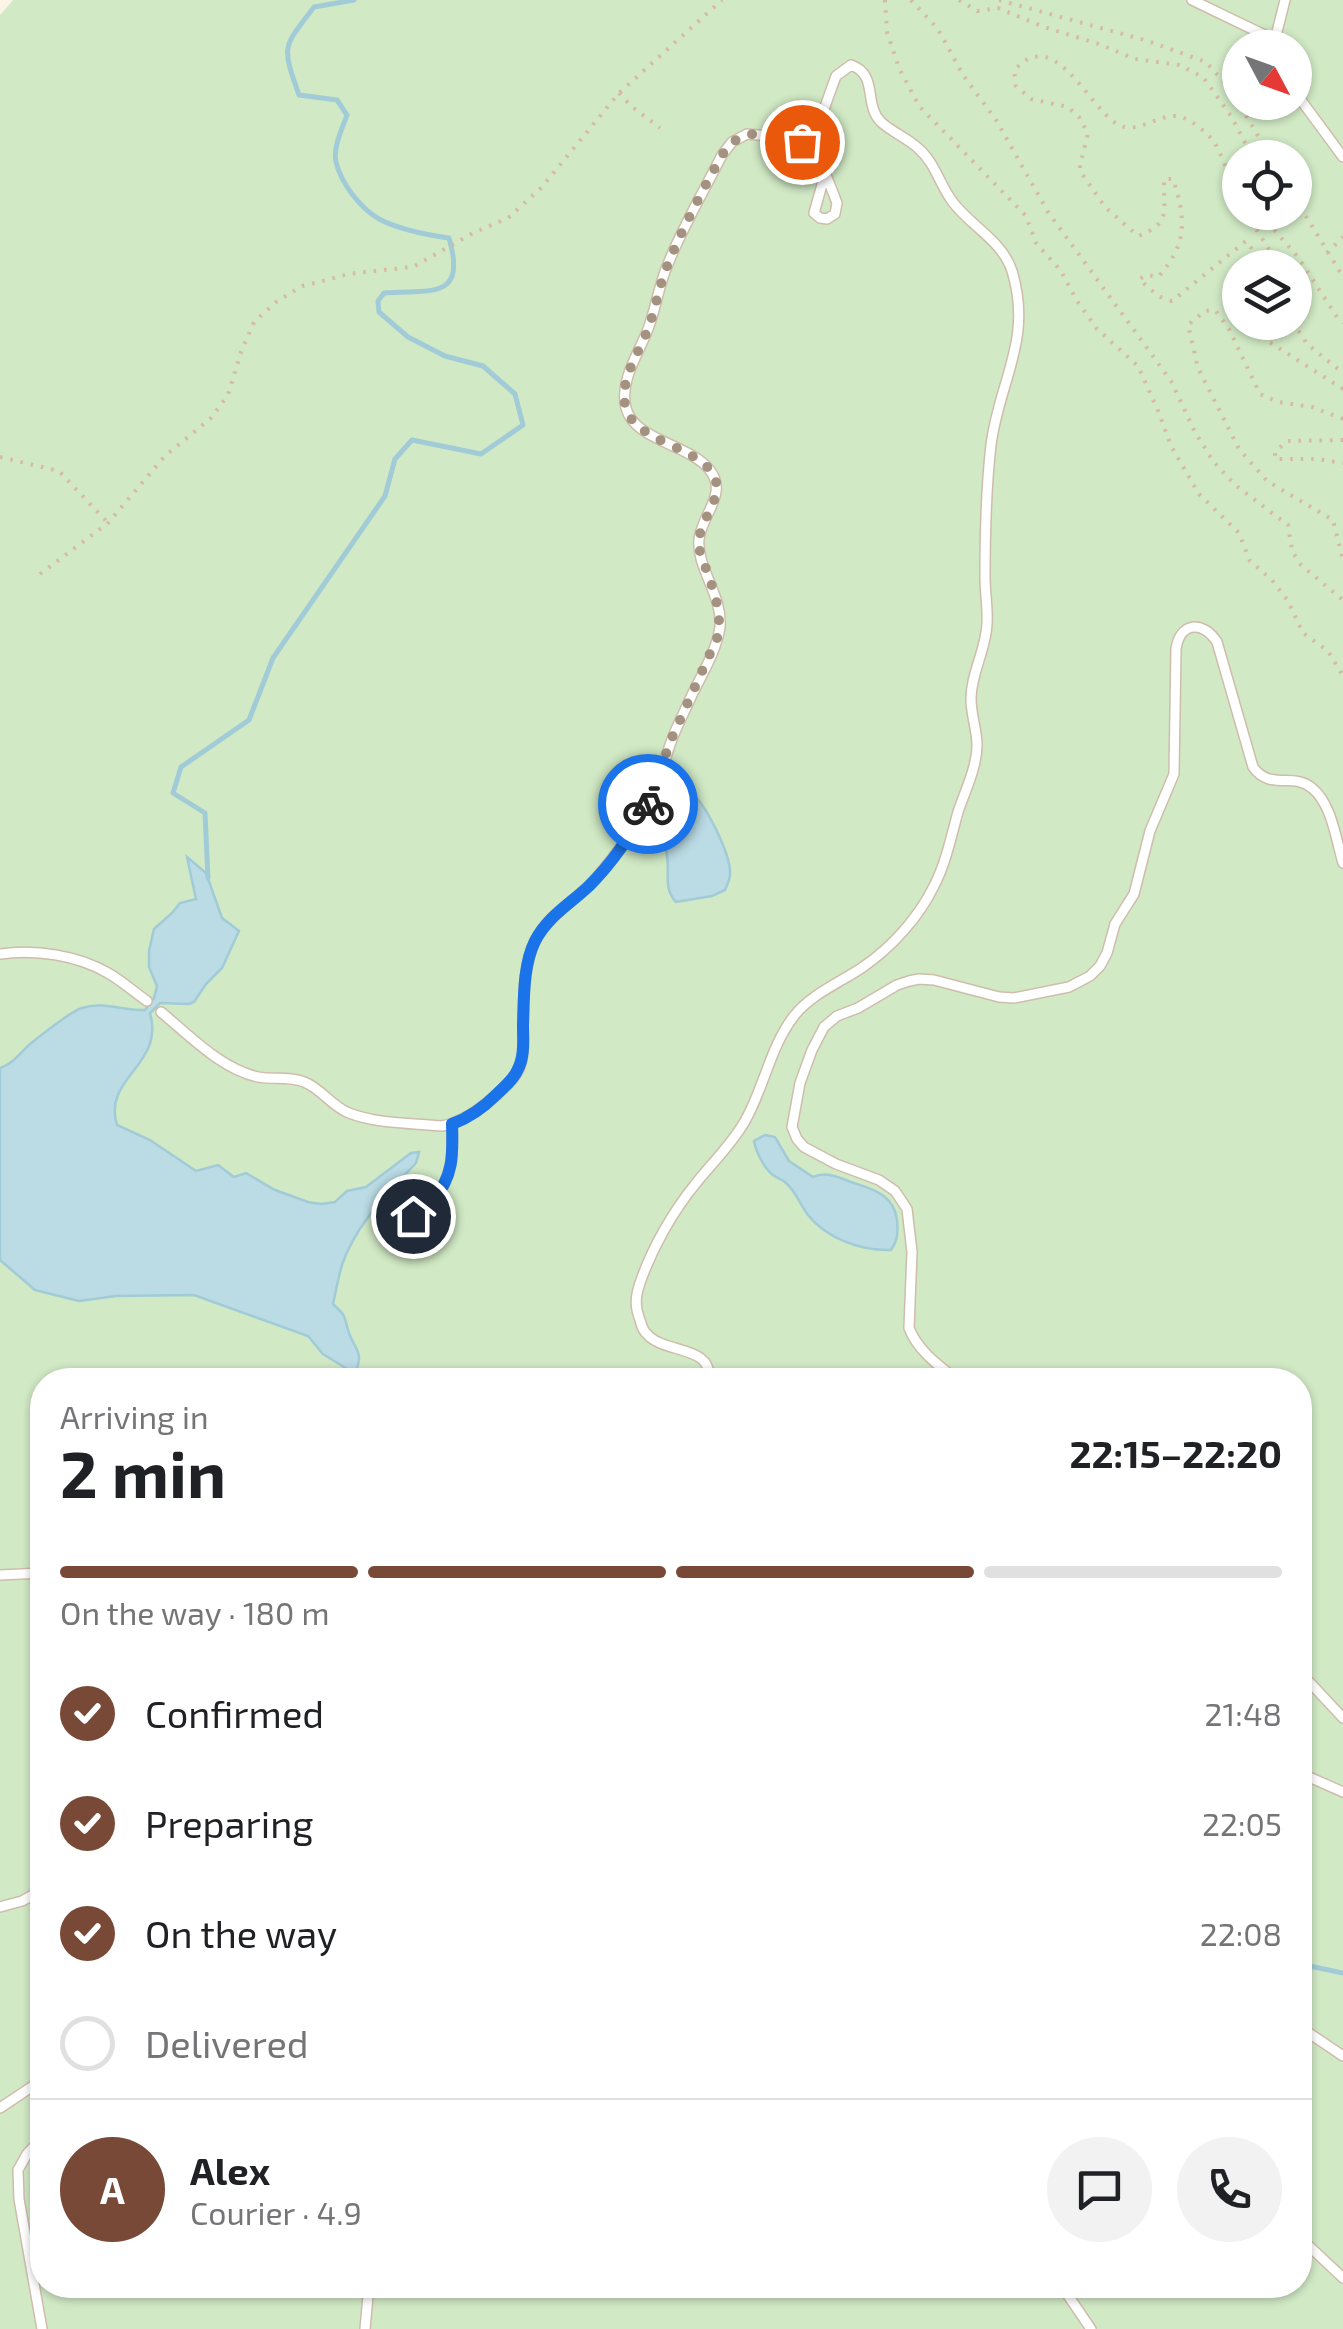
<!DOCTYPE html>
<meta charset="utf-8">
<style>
body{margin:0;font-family:"Exo 2",sans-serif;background:#f2f2f2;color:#202124;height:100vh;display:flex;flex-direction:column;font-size:38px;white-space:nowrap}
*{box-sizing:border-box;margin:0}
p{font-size:32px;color:#757577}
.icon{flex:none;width:55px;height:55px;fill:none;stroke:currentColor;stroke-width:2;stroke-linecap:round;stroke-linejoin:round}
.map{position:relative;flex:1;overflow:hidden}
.sheet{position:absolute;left:30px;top:1368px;width:1282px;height:930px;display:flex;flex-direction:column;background:#fff;border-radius:40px;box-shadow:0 2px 8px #0004}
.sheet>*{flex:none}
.needle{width:65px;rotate:131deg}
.controls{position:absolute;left:1222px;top:30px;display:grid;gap:20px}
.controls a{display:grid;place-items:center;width:90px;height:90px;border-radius:50%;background:#fff;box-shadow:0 2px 8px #0004;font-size:50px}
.pin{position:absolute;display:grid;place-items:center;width:85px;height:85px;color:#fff;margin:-42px;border:5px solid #fff;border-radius:50%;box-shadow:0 2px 10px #0007}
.courier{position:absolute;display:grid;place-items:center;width:100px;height:100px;margin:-50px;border:8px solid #1a73e8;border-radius:50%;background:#fff;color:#222;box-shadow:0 2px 12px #0007}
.headline em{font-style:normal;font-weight:700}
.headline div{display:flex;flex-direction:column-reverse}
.headline{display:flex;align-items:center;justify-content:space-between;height:170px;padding:0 30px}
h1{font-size:65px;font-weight:700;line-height:75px}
.bar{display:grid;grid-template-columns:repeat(4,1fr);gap:15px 10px;align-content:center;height:120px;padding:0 30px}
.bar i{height:12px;border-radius:8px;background:#e0e0e0}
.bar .current{background:#784937}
.bar p{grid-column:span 4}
.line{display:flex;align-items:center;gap:25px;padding:0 30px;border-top:2px solid #e0e0e0}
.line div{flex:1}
.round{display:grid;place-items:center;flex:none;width:105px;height:105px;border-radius:52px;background:#f2f2f2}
ol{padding:0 30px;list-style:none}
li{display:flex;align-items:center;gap:30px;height:110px}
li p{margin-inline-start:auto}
li .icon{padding:10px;border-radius:50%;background:#784937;color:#fff;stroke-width:4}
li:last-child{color:#757577}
li i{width:55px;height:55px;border:5px solid #e0e0e0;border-radius:50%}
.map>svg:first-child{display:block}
.green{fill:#d1e9c5;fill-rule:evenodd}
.water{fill:#bbdce5;stroke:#a1cbd7;stroke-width:2.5}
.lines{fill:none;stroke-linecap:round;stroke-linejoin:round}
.stream{stroke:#a1cbd7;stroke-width:5}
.service-casing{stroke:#cebdad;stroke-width:12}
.path{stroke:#d6baa1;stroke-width:4;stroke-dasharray:2.5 8;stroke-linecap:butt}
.service{stroke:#fff;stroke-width:9}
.done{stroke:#a49281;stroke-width:10;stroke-dasharray:0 18}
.route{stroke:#1a73e8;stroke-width:12}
</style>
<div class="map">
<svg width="1343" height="2329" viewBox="0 0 1343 2329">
<rect width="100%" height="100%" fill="#fcf5e6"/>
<path class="green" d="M 13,0 L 1343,0 L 1343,2329 L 0,2329 L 0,15 ZM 1240,48 L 1295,48 L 1295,102 L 1240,102 ZM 1240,158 L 1295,158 L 1295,212 L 1240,212 ZM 1240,268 L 1295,268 L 1295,322 L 1240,322 ZM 42,1380 L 1300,1380 L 1300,2285 L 42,2285 Z"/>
<path class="water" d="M 689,791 C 705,801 731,855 730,874 C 730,880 727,885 725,890 L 712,896 L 676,902 C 663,889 670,872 667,856 C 663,828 652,800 689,791 Z
M 187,857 L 206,873 L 222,918 L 239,931 L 222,968 L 206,984 L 194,1002 L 189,1004 L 160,1003 L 150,1013 C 165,1066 102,1077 117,1125 L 150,1140 L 196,1171 L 218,1165 L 234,1177 L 246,1173 L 275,1190 L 308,1202 L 321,1204 L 335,1202 L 347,1191 L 366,1187 L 411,1153 L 419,1152 L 416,1163 C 388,1193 355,1225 342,1265 C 338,1278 336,1291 333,1304 C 348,1318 343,1315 349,1333 C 356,1352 364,1351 355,1374 L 323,1354 L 308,1336 L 194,1295 L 116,1296 L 79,1301 L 35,1290 L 0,1260 L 0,1068 C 14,1063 19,1054 30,1044 C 40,1036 72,1011 82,1008 C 104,1001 123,1011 145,1010 L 154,998 L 157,986 L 149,967 L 149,951 L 154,929 L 172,913 L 180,903 L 196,899 Z
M 765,1135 L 775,1137 L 789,1161 L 813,1177 C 826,1171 838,1177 851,1182 C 872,1189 894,1194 897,1220 C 898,1232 898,1240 891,1250 C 862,1251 827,1239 808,1215 C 800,1204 796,1192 786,1183 C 782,1179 777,1178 773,1175 C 764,1168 756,1152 754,1141 Z"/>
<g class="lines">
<path class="stream" d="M 208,878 L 205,813 L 173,793 L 181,767 L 249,720 L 273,658 L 385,496 L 395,459 L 412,440 L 481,454 L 523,425 L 515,394 L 483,366 L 445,356 L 408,337 L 379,312 L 378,301 L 384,293 C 428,289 468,302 449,238 C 428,235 398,229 379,219 C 360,208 341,183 336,162 C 333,147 342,129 347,115 L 337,100 L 299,95 C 281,44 283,48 314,7 L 354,0
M 1300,1964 L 1343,1973"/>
<defs>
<path id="service" d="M 1192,0 L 1275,40
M 1273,48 L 1285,0
M 1295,92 L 1343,157
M 0,954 C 35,949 77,955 108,973 C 122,981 134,992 147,1001
M 161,1012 C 189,1035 221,1069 258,1077 C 273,1080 289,1076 304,1082 C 321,1088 331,1106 349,1113 C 377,1124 412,1123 442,1126 C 462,1122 478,1111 494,1097 C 503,1089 514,1080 519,1069 C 525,1055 523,1039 523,1024 C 524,1000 523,972 532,949 C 543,916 576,902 597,877 C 618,852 638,825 652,795 C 660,779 664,762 670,745 C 675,729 684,713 691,697 C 701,676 717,650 720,627 C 723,596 696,567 699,539 C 702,514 729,493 709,469 C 688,444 634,440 626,408 C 619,381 639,353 648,329 C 656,308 659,284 668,264 C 683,226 704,191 722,155 L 732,142 L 747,134 L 770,136 L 788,144 L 813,143
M 432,1202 L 431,1221 L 423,1228 L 417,1227 L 412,1222 C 416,1211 426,1208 433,1199 C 454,1176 453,1153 452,1124
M 708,1380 C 715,1345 663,1354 647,1334 C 644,1332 641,1324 640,1320 C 635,1307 635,1297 640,1283 C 652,1248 673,1211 697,1182 C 713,1162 732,1144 745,1121 C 764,1088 770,1047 794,1016 C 811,994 841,982 863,967 C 892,947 919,917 934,886 C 946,863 951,837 958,812 C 965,791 977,767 977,745 C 977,730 971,715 971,699 C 971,673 986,650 987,624 C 988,608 985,593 985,577 C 985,534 986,488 991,445 C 999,381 1033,340 1012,271 C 1002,240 970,226 952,201 C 940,185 935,163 919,149 C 908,138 893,133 881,122 C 863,104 879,75 851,65 L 836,76 L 814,137 L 813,143 L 832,190 L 837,203 L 835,214 L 827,219 L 820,218 L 814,213 L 825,174
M 957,1380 C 938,1365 918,1351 909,1328 L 912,1252 L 907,1209 L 895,1191 L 879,1180 L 836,1164 L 804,1147 L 797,1139 L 792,1127 L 800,1083 L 812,1050 L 824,1027 L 837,1016 L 858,1008 L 897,985 L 909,981 L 919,979 L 934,980 L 999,997 L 1014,998 L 1069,987 L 1090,976 L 1100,966 L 1107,953 L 1115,924 L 1134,894 L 1150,831 L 1174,774 L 1176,649 C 1180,622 1203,620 1217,642 L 1253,767 C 1270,791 1293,772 1312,788 C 1332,804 1336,840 1343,863
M 0,1575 L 42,1573
M 1300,1672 L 1343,1718
M 1300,1773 L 1343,1792
M 0,1907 L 22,1901 L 42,1890
M 1300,2027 L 1343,2056
M 0,2108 L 42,2080
M 1300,2241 L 1309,2246 L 1343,2278
M 1061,2285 L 1091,2329
M 42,2329 L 19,2199 L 18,2170 L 27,2154 L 38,2142 L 42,2142
M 365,2329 L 369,2285"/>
</defs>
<use href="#service" class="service-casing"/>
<path class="path" d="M 885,0 L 887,32 L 899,68 L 919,106 L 1026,216 L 1036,243 L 1061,271 L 1077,301 L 1097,329 L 1138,366 L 1159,413 L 1171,446 L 1199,494 L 1239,533 L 1250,561 L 1272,580 L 1288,601 L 1303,633 L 1328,651 L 1343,676
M 911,0 L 938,29 L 963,75 L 996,120 L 1048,212 L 1171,381 L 1195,432 L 1213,461 L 1235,485 L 1288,525 L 1292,551 L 1301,565 L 1343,600
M 959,0 L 977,11 L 998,8 L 1044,27 L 1099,44 L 1135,59 L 1179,65 L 1203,77 L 1231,116 L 1250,152 L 1250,158
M 999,0 L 1148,41 L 1206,62 L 1231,90 L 1271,158
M 619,93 L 631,106 L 660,128
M 1295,198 L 1343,277
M 1240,205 C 1228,183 1225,151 1207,134 C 1198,126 1185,115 1173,116 C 1153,117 1133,137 1114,122 C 1085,100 1052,25 1014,71 L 1016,86 L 1031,99 L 1068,107 L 1079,117 L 1088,134 L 1080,165 L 1080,171 L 1105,207 L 1138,236 C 1172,223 1163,211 1164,179 L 1173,179 C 1186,219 1188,244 1158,277 L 1147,275 L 1139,279 C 1149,288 1159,299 1172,301 L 1246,241 L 1252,249 L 1250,268
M 1245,212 L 1281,268
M 1264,212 L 1268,223 L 1298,257 L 1337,317 L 1343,323
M 1327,253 L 1343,237
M 1247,322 L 1255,333 L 1343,389
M 1293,322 L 1307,344 L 1343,373
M 1343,419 L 1312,407 L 1278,402 L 1260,394 L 1229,329 L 1215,310 L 1205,311 L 1188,325 L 1198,368 L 1239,449 L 1267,481 L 1333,520 L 1343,560
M 1343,440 L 1287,441 L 1275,452 L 1275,459 L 1317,459 L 1343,463
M 0,457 L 59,471 L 108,523
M 40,574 L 108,523 L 165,456 L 211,418 L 228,395 L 241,352 L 254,322 L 276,302 L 302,286 L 327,280 L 348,274 L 413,267 L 473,233 L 508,218 L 541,188 L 619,93 L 722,0"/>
<use href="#service" class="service"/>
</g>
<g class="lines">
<path class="done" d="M 648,804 L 671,740 L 718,636 C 722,613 714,591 706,569 C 703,560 698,551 699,540 C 701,516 729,493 710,470 C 689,445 635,440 626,408 C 618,382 639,353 648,329 C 656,308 659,285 668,264 C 683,227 703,190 722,155 C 752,114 766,147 802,142"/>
<path class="route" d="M 413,1216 C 419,1211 427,1207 432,1201 C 454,1178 453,1153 452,1124 C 469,1118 484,1107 497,1094 C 504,1087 513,1080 517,1071 C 525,1057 523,1040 523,1025 C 524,998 523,965 535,941 C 547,917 570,904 589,886 C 612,863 633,832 648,804"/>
</g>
</svg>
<div class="controls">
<a><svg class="needle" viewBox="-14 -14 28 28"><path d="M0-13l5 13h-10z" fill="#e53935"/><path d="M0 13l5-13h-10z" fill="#757577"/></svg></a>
<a><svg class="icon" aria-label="locate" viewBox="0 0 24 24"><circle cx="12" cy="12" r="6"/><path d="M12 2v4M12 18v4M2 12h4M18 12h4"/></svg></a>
<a><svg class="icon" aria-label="layers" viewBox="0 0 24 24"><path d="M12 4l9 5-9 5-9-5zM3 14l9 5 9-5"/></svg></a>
</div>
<div class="pin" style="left:802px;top:142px;background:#ea580c"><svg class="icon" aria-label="bag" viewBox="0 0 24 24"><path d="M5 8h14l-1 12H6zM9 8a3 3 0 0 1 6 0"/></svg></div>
<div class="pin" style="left:413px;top:1216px;background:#1f2937"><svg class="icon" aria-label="home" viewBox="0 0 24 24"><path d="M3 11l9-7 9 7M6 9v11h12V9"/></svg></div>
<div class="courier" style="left:648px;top:804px"><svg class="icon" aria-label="bike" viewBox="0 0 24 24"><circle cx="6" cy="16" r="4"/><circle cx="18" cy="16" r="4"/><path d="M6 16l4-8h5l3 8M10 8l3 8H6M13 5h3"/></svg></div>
<section class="sheet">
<div class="headline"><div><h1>2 min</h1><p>Arriving in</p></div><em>22:15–22:20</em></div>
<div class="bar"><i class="current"></i><i class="current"></i><i class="current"></i><i></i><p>On the way · 180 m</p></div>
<ol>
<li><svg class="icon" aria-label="check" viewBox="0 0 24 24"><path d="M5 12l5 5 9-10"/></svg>Confirmed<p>21:48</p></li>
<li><svg class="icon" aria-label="check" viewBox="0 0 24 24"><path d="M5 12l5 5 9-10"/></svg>Preparing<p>22:05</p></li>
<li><svg class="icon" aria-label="check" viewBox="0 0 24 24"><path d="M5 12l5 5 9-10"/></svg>On the way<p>22:08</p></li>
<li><i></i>Delivered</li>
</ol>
<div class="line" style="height:180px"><b class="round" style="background:#784937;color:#fff">A</b><div><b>Alex</b><p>Courier · 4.9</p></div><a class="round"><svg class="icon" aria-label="chat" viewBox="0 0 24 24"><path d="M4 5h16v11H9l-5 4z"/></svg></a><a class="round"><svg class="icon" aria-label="phone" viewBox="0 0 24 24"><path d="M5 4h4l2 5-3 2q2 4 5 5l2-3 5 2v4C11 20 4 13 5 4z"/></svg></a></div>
</section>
</div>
